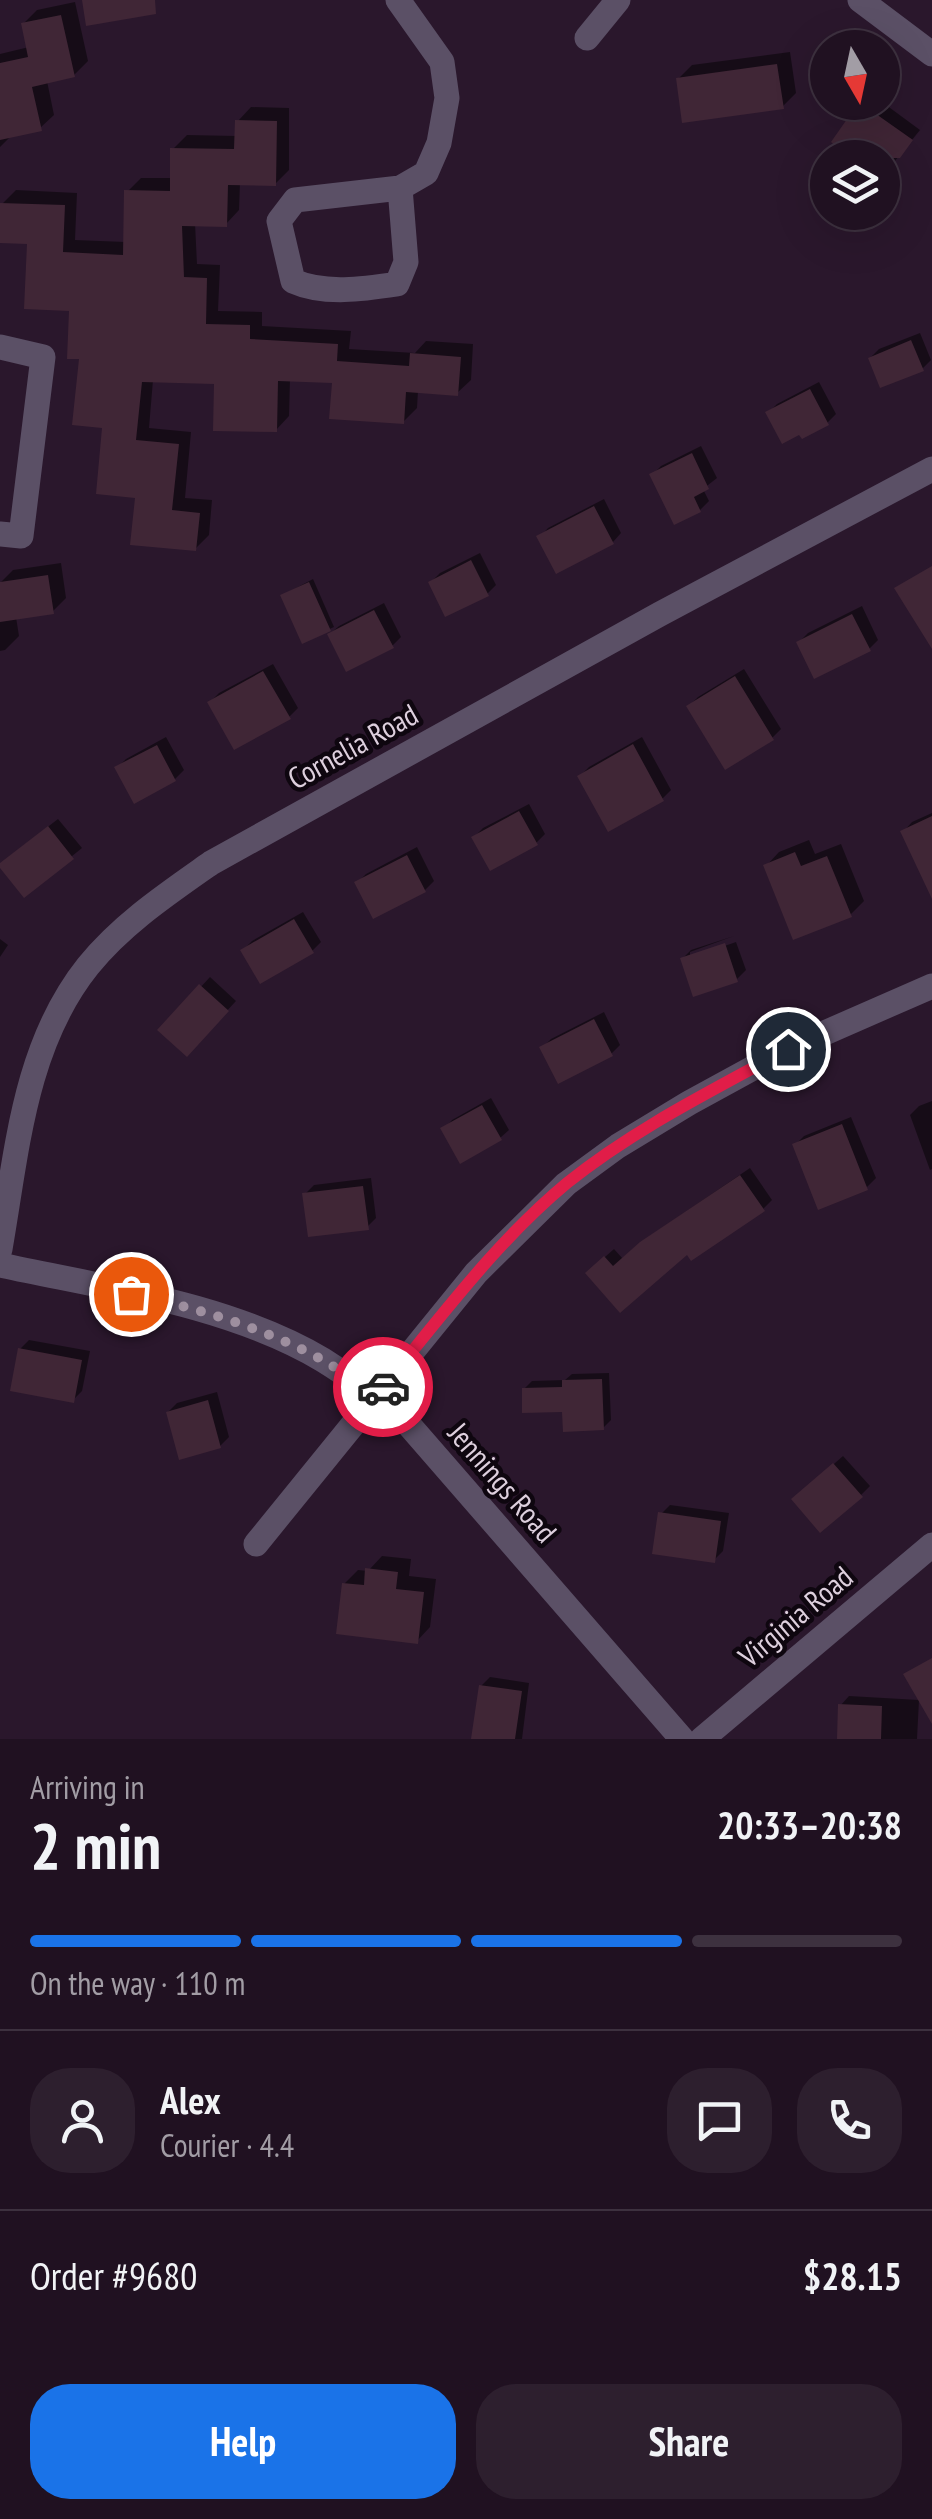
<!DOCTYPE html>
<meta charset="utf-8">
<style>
body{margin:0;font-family:"PT Sans Narrow",sans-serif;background:#2d1f2e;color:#f1f3f6;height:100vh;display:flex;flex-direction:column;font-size:38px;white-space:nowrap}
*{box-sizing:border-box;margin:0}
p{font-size:32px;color:#a29da5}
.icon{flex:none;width:55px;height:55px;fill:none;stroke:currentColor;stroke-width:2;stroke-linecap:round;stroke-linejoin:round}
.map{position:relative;height:1739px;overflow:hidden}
.sheet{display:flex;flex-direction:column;background:#201121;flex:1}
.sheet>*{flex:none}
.needle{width:65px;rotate:171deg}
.controls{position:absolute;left:810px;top:30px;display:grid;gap:20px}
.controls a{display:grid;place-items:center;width:90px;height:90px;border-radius:50%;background:#201121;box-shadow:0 10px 40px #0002,0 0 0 2px #3d313f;font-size:50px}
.pin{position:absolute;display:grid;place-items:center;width:85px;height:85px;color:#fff;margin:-42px;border:5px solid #fff;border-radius:50%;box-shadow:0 2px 10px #0007}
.courier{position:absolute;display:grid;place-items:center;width:100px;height:100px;margin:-50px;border:8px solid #e11d48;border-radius:50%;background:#fff;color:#222;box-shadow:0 2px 12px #0007}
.summary em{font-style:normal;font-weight:700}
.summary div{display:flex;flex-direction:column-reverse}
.summary{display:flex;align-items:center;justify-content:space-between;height:170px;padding:0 30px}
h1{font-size:65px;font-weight:700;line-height:75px}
.bar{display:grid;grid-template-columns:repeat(4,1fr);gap:15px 10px;align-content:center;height:120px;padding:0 30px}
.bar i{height:12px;border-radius:8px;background:#3d313f}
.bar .active{background:#1a73e8}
.bar p{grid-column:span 4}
.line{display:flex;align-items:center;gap:25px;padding:0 30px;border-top:2px solid #3d313f}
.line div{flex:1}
.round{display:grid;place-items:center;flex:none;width:105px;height:105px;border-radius:40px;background:#2d1f2e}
.cta{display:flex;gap:20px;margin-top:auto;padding:20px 30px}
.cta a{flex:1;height:115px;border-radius:40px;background:#1a73e8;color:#fff;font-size:40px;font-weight:700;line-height:115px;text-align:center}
.cta a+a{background:#2d1f2e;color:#f1f3f6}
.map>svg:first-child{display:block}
.shadow{fill:#0007}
.building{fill:#402636}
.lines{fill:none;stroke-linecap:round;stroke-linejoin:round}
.minor{stroke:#5b5066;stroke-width:25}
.done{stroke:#9e8f9f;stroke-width:10;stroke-dasharray:0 18}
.route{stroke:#e11d48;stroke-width:12}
.labels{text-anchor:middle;stroke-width:9;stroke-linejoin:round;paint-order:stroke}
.street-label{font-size:30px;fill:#ddcfdd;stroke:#0e060f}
</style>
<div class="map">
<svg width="932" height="1739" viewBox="0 0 932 1739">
<rect width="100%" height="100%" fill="#2a172c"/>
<path class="shadow" d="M 75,2 L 88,61 L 74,75 L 47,81 L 54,115 L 40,128 L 13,134 L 0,147 L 0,54 L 29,47 L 23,24 L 37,10 Z
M 790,52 L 796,93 L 782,107 L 678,79 L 692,65 Z
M 882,102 L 920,130 L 882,177 L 882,158 L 834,141 L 862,103 Z
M 251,107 L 289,108 L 289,170 L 275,184 L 240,183 L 239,210 L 226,224 L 195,223 L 197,264 L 220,265 L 218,311 L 262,312 L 262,326 L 351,331 L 349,349 L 415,353 L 426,341 L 473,344 L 471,380 L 457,393 L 418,391 L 417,408 L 403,422 L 334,381 L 290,379 L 289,416 L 276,430 L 216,381 L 153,380 L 149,428 L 191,432 L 185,498 L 212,500 L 209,535 L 195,549 L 137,496 L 104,426 L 82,357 L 71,309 L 29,242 L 2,204 L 16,190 L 77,193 L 75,240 L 126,242 L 127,192 L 141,178 L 172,178 L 173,149 L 187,135 L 237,136 L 238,121 Z
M 920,333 L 931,360 L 922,369 L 870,358 L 879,349 Z
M 819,382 L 836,414 L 827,423 L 768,413 L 777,404 Z
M 701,446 L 717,478 L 703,489 L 709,501 L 700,510 L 652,475 L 661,466 Z
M 604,499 L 621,533 L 613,542 L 540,537 L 548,528 Z
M 480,553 L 496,585 L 487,594 L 431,582 L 440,573 Z
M 61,563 L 66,598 L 52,612 L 16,617 L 19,636 L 5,650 L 0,651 L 0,583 L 13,570 Z
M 313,579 L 334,627 L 302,641 L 283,595 Z
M 384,603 L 401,637 L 392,646 L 330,634 L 339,626 Z
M 862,606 L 878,640 L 869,649 L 799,642 L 808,633 Z
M 273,664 L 298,708 L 289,717 L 210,702 L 219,693 Z
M 744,669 L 781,729 L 772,738 L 689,706 L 698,697 Z
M 166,737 L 184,770 L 175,779 L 135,800 L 117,768 L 126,759 Z
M 642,737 L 671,790 L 662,799 L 580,776 L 589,767 Z
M 529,804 L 545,834 L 536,843 L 474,837 L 483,828 Z
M 932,813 L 932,879 L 904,831 L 912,822 Z
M 58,819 L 82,848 L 24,895 L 10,856 Z
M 809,840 L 815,854 L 841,844 L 864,901 L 850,915 L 766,866 L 779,852 Z
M 417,847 L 434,881 L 425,890 L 357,883 L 366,874 Z
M 303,912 L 321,942 L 312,951 L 243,950 L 252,941 Z
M 734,936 L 690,952 L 690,958 L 736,942 L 746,970 L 737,979 L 682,959 L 691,950 Z
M 0,939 L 8,945 L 0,957 Z
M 210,977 L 236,1001 L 187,1054 L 161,1030 Z
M 604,1012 L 620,1045 L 611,1054 L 542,1048 L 551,1039 Z
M 491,1098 L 509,1130 L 500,1138 L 444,1129 L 452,1120 Z
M 932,1101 L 932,1169 L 930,1170 L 910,1115 L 919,1106 Z
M 851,1117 L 876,1178 L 867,1187 L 795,1145 L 804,1136 Z
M 750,1168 L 772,1200 L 763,1209 L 688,1251 L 620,1309 L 597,1264 L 614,1249 L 623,1259 L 653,1234 Z
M 371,1178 L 376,1218 L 367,1227 L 305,1194 L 314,1185 Z
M 29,1340 L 90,1351 L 82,1391 L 73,1400 L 20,1349 Z
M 609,1373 L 611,1420 L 603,1428 L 524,1389 L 532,1381 L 565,1380 L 572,1374 Z
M 217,1392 L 229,1437 L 220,1446 L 168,1412 L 177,1403 Z
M 843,1456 L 870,1486 L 861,1495 L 803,1491 Z
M 670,1505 L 729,1513 L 723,1551 L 714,1560 L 661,1514 Z
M 382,1556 L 411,1559 L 409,1576 L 436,1579 L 430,1627 L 417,1641 L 344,1584 L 358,1570 L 368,1571 Z
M 490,1677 L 529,1683 L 522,1739 L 474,1739 L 481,1686 Z
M 849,1696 L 919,1700 L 917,1739 L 839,1739 L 840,1706 Z"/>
<path class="building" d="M 82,0 L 155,0 L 156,14 L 86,26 Z
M 61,15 L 75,77 L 32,87 L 42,131 L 0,140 L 0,63 L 28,57 L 21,23 Z
M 777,64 L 784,109 L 682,123 L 676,78 Z
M 859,102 L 913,140 L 900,158 L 852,158 L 831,142 Z
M 235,120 L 277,121 L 276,186 L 228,185 L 227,227 L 182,226 L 184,277 L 207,278 L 206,324 L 250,325 L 250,339 L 338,344 L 337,361 L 409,366 L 410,353 L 461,357 L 458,396 L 406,392 L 404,424 L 329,419 L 332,383 L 278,381 L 277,432 L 213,431 L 214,384 L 142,382 L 136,440 L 179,444 L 172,510 L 200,513 L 196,551 L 130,545 L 135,498 L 96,494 L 102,428 L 72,425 L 79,359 L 67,359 L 69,311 L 24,309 L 27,244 L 0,243 L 0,203 L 65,205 L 63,252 L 123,255 L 124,190 L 170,191 L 170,148 L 234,149 Z
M 911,340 L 924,371 L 880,388 L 868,358 Z
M 810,389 L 829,425 L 802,439 L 799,435 L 782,444 L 765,412 Z
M 692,453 L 709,489 L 694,497 L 701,512 L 674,525 L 649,474 Z
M 594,506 L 614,544 L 556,574 L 536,536 Z
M 471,560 L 489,596 L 445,617 L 428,582 Z
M 932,566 L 932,649 L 894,588 Z
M 48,575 L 54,614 L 0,622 L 0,582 Z
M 309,582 L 331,631 L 302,644 L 280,595 Z
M 374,610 L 394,648 L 346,672 L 327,634 Z
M 852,614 L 871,651 L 814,679 L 796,642 Z
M 263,671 L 291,719 L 234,750 L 207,702 Z
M 735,676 L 774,740 L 725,770 L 686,706 Z
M 633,744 L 664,801 L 608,832 L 577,776 Z
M 157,745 L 176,781 L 134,804 L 114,767 Z
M 519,811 L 538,845 L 490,871 L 471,837 Z
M 932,816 L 932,899 L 900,831 Z
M 48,826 L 74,859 L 24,898 L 0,868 L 0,863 Z
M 795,852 L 801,866 L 827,856 L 852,917 L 793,940 L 763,865 Z
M 407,855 L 426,892 L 373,919 L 354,882 Z
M 294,919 L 314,953 L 260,984 L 240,950 Z
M 725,943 L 738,982 L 693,997 L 680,958 Z
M 199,984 L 229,1011 L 187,1057 L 157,1030 Z
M 594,1019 L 613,1056 L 558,1084 L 539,1047 Z
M 482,1105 L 502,1140 L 460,1164 L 440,1128 Z
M 842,1124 L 868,1190 L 818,1210 L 792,1144 Z
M 740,1175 L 765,1211 L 691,1261 L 687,1255 L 620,1313 L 585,1273 L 604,1256 L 613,1266 L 640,1242 Z
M 363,1186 L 369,1230 L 308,1237 L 302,1193 Z
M 18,1348 L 82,1360 L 74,1403 L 10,1391 Z
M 602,1379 L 604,1430 L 563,1432 L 562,1412 L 522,1413 L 522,1388 L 562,1387 L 562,1380 Z
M 208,1400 L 221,1448 L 179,1460 L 166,1412 Z
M 833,1463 L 863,1497 L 820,1533 L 791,1499 Z
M 658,1512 L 721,1521 L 715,1563 L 652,1554 Z
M 365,1568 L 398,1572 L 396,1589 L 424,1592 L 418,1644 L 336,1634 L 342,1583 L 364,1585 Z
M 932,1658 L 932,1724 L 903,1674 Z
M 479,1685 L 522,1691 L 515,1739 L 471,1739 Z
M 838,1704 L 882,1706 L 881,1739 L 837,1739 Z"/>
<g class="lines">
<path class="minor" d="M 398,0 L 442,62 L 447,98 L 439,143 L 426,173 L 400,188 L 295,200 L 279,221 L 293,281 C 324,295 364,289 397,284 L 406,262 L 400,188
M 860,0 L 932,54
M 587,38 L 618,0
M 0,347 L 43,357 L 21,536 L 0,534
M 0,1249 C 17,1152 24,1046 88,966 C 122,924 167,894 211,863 L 660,614 L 932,469
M 0,1265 C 106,1288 229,1304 323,1360 C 354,1379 382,1401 409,1425 L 682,1739
M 256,1544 L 476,1273 L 566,1184 L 618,1146 L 689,1103 L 788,1049 L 932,986
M 702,1739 L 932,1545"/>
</g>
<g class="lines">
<path class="done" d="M 131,1294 C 196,1308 258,1326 317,1357 C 338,1368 357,1383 376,1396 L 383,1387"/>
<path class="route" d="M 383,1387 C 441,1317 496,1242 567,1183 C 634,1129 713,1090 788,1049"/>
</g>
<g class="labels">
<g class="street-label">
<text transform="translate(353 747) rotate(-29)" y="10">Cornelia Road</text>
<text transform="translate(502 1483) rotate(49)" y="10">Jennings Road</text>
<text transform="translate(796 1617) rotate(-40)" y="10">Virginia Road</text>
</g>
</g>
</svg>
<div class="controls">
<a><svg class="needle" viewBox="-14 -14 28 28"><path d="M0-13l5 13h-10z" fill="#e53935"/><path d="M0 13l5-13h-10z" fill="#a29da5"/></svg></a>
<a><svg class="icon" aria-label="layers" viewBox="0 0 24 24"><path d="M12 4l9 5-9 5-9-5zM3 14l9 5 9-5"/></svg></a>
</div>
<div class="pin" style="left:131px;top:1294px;background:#ea580c"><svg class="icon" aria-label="bag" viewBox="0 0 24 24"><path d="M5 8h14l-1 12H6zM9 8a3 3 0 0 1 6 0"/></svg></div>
<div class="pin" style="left:788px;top:1049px;background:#1f2937"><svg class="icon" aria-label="home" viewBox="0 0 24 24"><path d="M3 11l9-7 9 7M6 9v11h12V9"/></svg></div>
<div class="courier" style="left:383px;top:1387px"><svg class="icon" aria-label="car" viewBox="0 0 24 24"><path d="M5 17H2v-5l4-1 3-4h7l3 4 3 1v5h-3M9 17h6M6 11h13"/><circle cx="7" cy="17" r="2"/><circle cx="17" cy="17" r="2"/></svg></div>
</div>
<section class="sheet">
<div class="summary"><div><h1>2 min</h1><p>Arriving in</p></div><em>20:33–20:38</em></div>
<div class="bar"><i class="active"></i><i class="active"></i><i class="active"></i><i></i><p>On the way · 110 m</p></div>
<div class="line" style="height:180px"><a class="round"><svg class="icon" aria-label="person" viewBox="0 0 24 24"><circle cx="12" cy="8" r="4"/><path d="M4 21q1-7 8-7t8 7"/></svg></a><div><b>Alex</b><p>Courier · 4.4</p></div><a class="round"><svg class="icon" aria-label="chat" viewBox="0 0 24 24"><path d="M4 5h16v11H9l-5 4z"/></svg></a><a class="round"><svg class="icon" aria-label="phone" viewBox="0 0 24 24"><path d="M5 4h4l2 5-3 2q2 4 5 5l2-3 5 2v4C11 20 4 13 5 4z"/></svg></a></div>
<div class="line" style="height:130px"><div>Order #9680</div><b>$28.15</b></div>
<div class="cta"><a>Help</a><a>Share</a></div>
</section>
